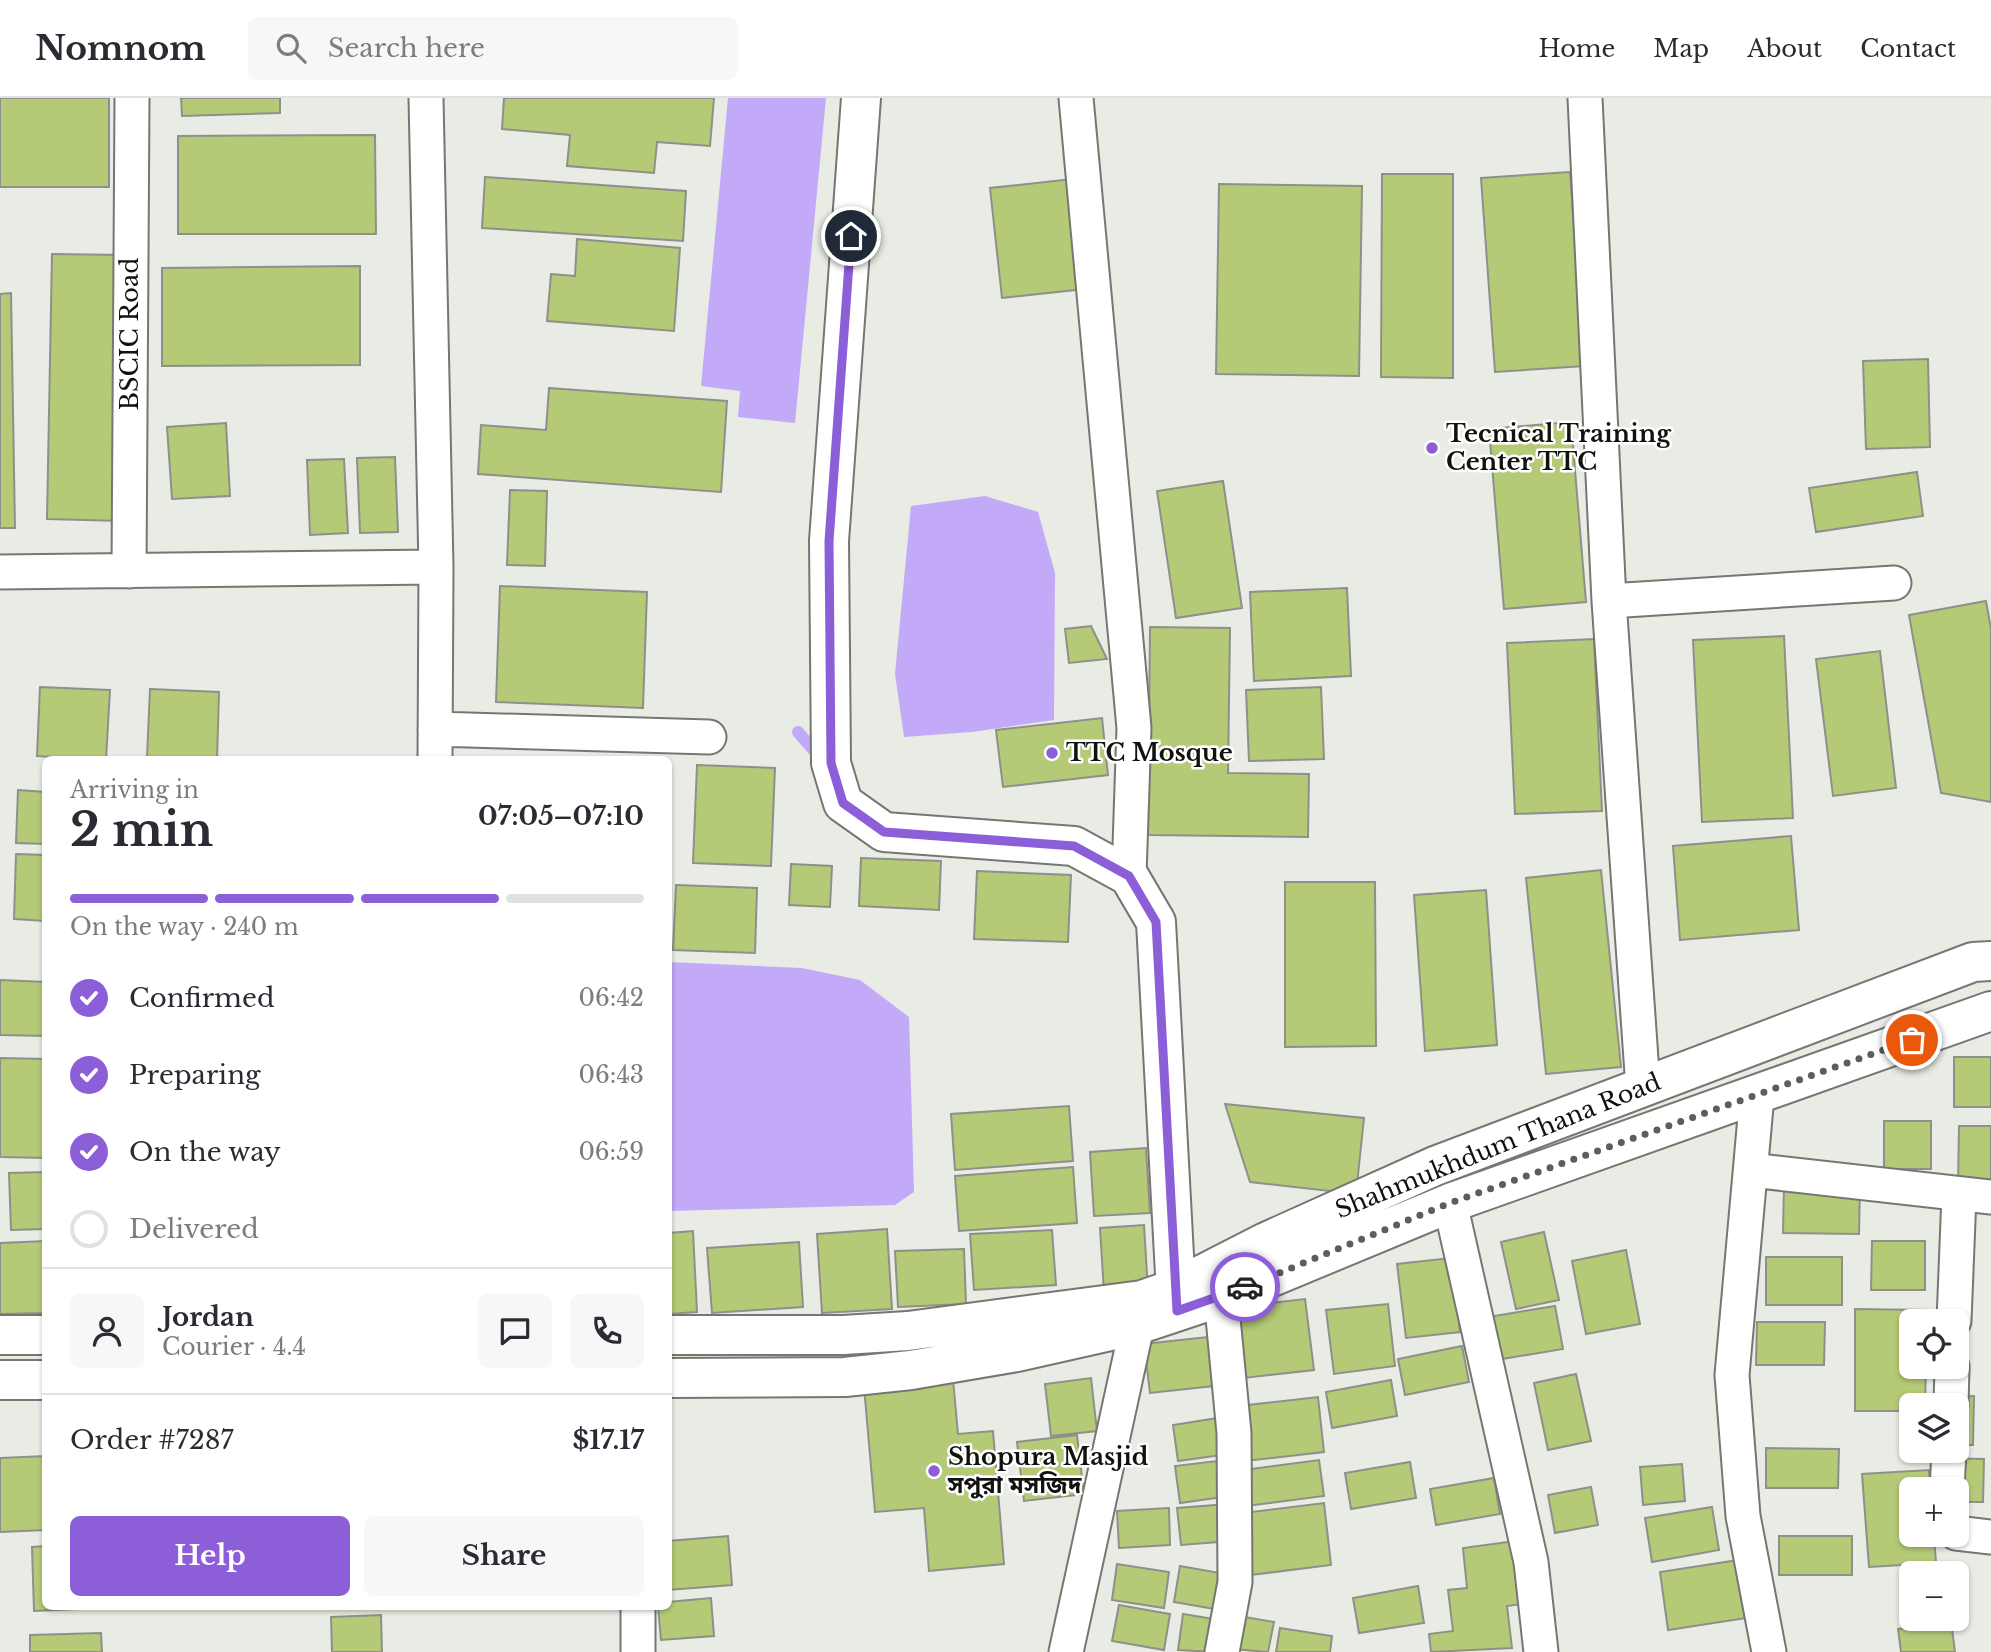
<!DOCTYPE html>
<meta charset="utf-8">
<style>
body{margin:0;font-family:"Libre Baskerville","Noto Sans Bengali",serif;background:#f7f7f7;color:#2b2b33;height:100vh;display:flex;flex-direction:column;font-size:26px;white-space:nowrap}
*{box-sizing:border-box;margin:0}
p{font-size:23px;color:#7c7c81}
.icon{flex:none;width:38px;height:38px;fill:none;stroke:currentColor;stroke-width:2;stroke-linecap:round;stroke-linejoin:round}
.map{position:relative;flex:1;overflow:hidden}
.panel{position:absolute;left:42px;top:658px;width:630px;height:854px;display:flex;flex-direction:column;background:#fff;border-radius:10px;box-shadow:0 2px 5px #0004}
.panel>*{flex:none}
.fabs{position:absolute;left:1899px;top:1211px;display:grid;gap:14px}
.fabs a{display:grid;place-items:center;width:70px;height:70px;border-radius:10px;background:#fff;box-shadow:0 2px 5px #0004;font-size:35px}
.pin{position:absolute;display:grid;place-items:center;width:60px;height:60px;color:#fff;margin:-30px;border:4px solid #fff;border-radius:50%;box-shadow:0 2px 7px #0007}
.courier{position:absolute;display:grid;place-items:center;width:70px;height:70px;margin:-35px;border:5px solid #8c5ed8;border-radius:50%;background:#fff;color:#222;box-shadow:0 2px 9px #0007}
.head em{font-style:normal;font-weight:700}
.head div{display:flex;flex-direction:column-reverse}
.head{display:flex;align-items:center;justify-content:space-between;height:119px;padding:0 28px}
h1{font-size:46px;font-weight:700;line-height:52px}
.bar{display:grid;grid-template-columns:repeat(4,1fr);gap:10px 7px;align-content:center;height:84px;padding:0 28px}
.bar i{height:9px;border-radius:5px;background:#e1e1e2}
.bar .on{background:#8c5ed8}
.bar p{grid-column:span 4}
.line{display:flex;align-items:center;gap:18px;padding:0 28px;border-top:2px solid #e1e1e2}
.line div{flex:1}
.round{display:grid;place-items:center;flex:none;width:74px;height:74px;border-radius:10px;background:#f7f7f7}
ol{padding:0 28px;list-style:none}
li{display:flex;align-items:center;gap:21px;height:77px}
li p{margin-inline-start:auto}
li .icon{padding:7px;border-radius:50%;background:#8c5ed8;color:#fff;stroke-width:4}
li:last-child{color:#7c7c81}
li i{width:38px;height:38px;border:4px solid #e1e1e2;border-radius:50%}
.primary-button{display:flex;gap:14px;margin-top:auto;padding:14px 28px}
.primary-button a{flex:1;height:80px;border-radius:10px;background:#8c5ed8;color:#fff;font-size:28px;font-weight:700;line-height:80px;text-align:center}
.primary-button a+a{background:#f7f7f7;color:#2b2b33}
header{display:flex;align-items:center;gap:42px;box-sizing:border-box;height:98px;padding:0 35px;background:#fff;border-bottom:2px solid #e1e1e2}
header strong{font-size:33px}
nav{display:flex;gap:38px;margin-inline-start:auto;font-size:24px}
.search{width:490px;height:63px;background:#f7f7f7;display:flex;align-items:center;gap:18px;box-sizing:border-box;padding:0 24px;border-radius:10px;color:#7c7c81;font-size:26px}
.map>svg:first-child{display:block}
.water{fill:#c2aaf8}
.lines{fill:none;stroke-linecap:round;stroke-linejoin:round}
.stream{stroke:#c2aaf8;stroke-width:12}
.building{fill:#b4ca77;stroke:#8e9089;stroke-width:2}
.minor-casing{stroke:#757770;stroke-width:37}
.tertiary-casing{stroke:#757770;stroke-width:42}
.secondary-casing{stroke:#757770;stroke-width:42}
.minor{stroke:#fff;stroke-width:33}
.tertiary{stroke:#fff;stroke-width:38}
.secondary{stroke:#fff;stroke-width:38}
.done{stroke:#5d5e5a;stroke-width:7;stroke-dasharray:0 12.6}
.route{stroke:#8c5ed8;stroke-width:9}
.poi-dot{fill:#8c5ed8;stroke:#fff;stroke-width:2.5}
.labels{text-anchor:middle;stroke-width:5;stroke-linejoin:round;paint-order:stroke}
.street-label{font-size:24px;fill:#11120f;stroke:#fff}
.poi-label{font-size:24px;font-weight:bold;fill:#11120f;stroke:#fff;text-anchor:start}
</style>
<header>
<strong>Nomnom</strong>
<div class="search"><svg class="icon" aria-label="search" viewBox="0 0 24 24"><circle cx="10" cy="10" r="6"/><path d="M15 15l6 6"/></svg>Search here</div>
<nav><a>Home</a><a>Map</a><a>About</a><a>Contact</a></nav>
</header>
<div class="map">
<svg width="1991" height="1554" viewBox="0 0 1991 1554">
<rect width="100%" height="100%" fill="#e9ece4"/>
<path class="water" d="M 728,0 L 826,0 L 795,325 L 738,319 L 740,293 L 701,288 Z
M 985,398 L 1038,414 L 1055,475 L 1054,622 L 972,634 L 904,639 L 895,576 L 911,408 Z
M 669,864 L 802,870 L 860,882 L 909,919 L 914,1094 L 895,1107 L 669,1113 Z"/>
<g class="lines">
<path class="stream" d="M 798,634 L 823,663"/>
</g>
<path class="building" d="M 0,0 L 109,0 L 109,89 L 0,89 Z
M 181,0 L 280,0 L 280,15 L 182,18 Z
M 504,0 L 714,0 L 710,48 L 657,44 L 654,75 L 567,68 L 570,37 L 502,31 Z
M 375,37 L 376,136 L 178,136 L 178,38 Z
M 1570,74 L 1584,268 L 1495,274 L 1481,80 Z
M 1382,76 L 1453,76 L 1453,280 L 1381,279 Z
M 485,79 L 686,93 L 683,143 L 482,130 Z
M 1072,81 L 1084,191 L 1002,200 L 990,90 Z
M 1219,86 L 1362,88 L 1359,278 L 1216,276 Z
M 577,141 L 680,150 L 674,233 L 547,223 L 551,176 L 575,178 Z
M 52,156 L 125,157 L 121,423 L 47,421 Z
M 360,168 L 360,267 L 162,268 L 162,170 Z
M 11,195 L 15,430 L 0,430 L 0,196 Z
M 1928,261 L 1930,349 L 1866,351 L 1863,263 Z
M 549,290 L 727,303 L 721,394 L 478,376 L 481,327 L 546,332 Z
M 1571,324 L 1586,504 L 1504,511 L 1489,331 Z
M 226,325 L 230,398 L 172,401 L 167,329 Z
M 395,359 L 398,434 L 360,435 L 357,360 Z
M 344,361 L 348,435 L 310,437 L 307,362 Z
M 1917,374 L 1923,418 L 1816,434 L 1809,390 Z
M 1223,383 L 1242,510 L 1176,520 L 1157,393 Z
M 510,392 L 547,393 L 545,468 L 507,467 Z
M 500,488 L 647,494 L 643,610 L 496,604 Z
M 1347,490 L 1351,578 L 1254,583 L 1250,494 Z
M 1986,503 L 1991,531 L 1991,704 L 1941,695 L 1909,517 Z
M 1091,528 L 1107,561 L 1069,565 L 1065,531 Z
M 1150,529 L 1230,530 L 1228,675 L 1309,676 L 1308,739 L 1148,737 Z
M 1784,538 L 1793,720 L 1702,724 L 1693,542 Z
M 1594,541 L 1602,713 L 1515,716 L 1507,545 Z
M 1880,553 L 1896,690 L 1833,698 L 1816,561 Z
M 40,589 L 110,592 L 106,662 L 37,658 Z
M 1321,589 L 1324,661 L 1249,663 L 1246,592 Z
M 150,591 L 219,594 L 217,662 L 147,660 Z
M 1102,620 L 1108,677 L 1003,689 L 996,632 Z
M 697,667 L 775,670 L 771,768 L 693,765 Z
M 18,692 L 46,694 L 46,746 L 16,745 Z
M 1791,738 L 1799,832 L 1680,842 L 1673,748 Z
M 16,756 L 46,757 L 46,823 L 14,821 Z
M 861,760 L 941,763 L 939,812 L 859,808 Z
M 791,766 L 832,768 L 830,809 L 789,807 Z
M 1601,772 L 1621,969 L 1546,976 L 1526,780 Z
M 977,773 L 1071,777 L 1068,844 L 974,841 Z
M 1285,784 L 1375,784 L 1376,948 L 1285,949 Z
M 676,787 L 757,790 L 755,855 L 673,852 Z
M 1486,792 L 1497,947 L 1425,953 L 1414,797 Z
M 0,882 L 46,884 L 46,938 L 0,937 Z
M 1954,959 L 1991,959 L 1991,1009 L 1954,1009 Z
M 0,960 L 46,961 L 46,1060 L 0,1059 Z
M 1225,1006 L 1364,1020 L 1356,1096 L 1250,1084 Z
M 1069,1008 L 1073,1063 L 955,1072 L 951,1016 Z
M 1884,1023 L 1931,1023 L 1931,1071 L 1884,1071 Z
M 1959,1028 L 1991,1028 L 1991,1088 L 1958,1087 Z
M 1146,1050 L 1150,1115 L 1094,1118 L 1090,1054 Z
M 1073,1069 L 1077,1125 L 959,1133 L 955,1078 Z
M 46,1074 L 46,1131 L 11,1132 L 9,1075 Z
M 1784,1087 L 1860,1088 L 1859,1136 L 1783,1135 Z
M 1144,1127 L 1148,1193 L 1104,1195 L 1100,1130 Z
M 887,1131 L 892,1211 L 822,1215 L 817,1136 Z
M 1052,1132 L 1056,1187 L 974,1192 L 970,1136 Z
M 693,1133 L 697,1214 L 668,1216 L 668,1135 Z
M 1544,1134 L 1559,1202 L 1516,1211 L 1501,1144 Z
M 46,1143 L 46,1215 L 0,1216 L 0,1145 Z
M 1872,1143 L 1925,1143 L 1925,1192 L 1871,1192 Z
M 799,1144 L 803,1209 L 712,1215 L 707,1150 Z
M 964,1151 L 966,1206 L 898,1209 L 895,1153 Z
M 1626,1152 L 1640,1226 L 1586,1236 L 1572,1163 Z
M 1766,1159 L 1842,1159 L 1842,1207 L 1766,1207 Z
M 1451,1160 L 1460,1234 L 1406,1240 L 1397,1166 Z
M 1305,1201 L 1314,1272 L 1244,1280 L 1236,1209 Z
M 1388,1206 L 1395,1268 L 1334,1276 L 1326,1212 Z
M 1555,1208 L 1563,1251 L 1496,1262 L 1488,1219 Z
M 1855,1211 L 1926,1212 L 1926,1223 L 1911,1223 L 1911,1269 L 1926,1269 L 1925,1307 L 1911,1307 L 1911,1313 L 1855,1313 Z
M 1757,1224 L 1825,1224 L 1824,1267 L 1756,1267 Z
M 1217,1238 L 1223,1287 L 1150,1295 L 1144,1246 Z
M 1462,1248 L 1469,1284 L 1405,1297 L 1398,1261 Z
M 1576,1276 L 1591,1343 L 1548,1352 L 1534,1285 Z
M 1091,1280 L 1097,1333 L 1051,1338 L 1045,1286 Z
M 953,1281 L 958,1336 L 993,1333 L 1004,1466 L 929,1473 L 924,1410 L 875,1414 L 864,1289 Z
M 1391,1282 L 1397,1318 L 1332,1330 L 1326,1294 Z
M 1974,1298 L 1973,1347 L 1956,1347 L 1956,1307 L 1930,1307 L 1930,1299 Z
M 1318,1299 L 1324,1354 L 1246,1363 L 1239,1308 Z
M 1224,1319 L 1229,1356 L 1178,1363 L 1173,1327 Z
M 1077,1337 L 1084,1396 L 1024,1403 L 1017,1344 Z
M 1766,1350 L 1839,1351 L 1838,1390 L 1766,1390 Z
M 46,1358 L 46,1432 L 0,1434 L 0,1360 Z
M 1935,1360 L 1984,1361 L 1983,1404 L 1956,1404 Z
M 1225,1362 L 1230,1398 L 1180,1405 L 1175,1368 Z
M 1319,1362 L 1324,1398 L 1247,1408 L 1243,1372 Z
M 1410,1364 L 1416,1400 L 1351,1411 L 1345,1375 Z
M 1682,1366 L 1685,1403 L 1643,1407 L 1640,1369 Z
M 1929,1372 L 1930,1391 L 1911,1391 L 1911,1437 L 1934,1437 L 1936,1465 L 1869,1469 L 1862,1376 Z
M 1494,1380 L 1500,1416 L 1436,1427 L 1430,1391 Z
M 1591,1389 L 1598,1427 L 1555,1435 L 1548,1397 Z
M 1324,1405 L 1331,1467 L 1251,1477 L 1243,1415 Z
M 1227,1406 L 1231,1443 L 1181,1447 L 1177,1410 Z
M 1712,1409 L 1719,1452 L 1652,1464 L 1645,1420 Z
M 1169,1410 L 1170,1447 L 1119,1450 L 1117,1413 Z
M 728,1438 L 732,1487 L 668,1492 L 668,1443 Z
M 1779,1438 L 1852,1438 L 1852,1477 L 1779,1477 Z
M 1530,1441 L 1538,1504 L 1507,1508 L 1512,1550 L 1431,1554 L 1429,1536 L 1453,1533 L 1448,1492 L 1467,1490 L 1463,1450 Z
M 46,1448 L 46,1508 L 100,1510 L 34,1513 L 32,1449 Z
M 1745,1461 L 1753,1519 L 1668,1532 L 1660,1474 Z
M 1117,1466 L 1169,1474 L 1164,1510 L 1112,1502 Z
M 1180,1468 L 1231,1477 L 1226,1513 L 1174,1504 Z
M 1418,1488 L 1424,1525 L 1359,1535 L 1353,1500 Z
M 711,1500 L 714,1538 L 661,1542 L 658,1508 L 668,1508 L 668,1504 Z
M 1119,1507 L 1170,1516 L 1164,1552 L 1112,1543 Z
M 1183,1516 L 1220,1522 L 1215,1554 L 1178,1552 Z
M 381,1517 L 382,1554 L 332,1554 L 331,1519 Z
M 1239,1518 L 1274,1524 L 1268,1554 L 1233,1551 Z
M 1951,1523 L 1955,1554 L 1901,1554 L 1898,1531 Z
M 1280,1530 L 1332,1538 L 1330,1554 L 1276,1554 Z
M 101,1535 L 102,1554 L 30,1554 L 30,1537 Z"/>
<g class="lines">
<defs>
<path id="minor" d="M 426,0 L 436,469 L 435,662
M 1076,0 L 1134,630 L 1129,778
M 1585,0 L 1609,503 L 1643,990
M 129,473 L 132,0
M 0,474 L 436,469
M 1609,503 L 1894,485
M 435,631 L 709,639
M 1757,997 L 1732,1277 L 1743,1418 L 1769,1554
M 1751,1072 L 1991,1099
M 1450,1105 L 1531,1464 L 1541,1554
M 1221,1199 L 1234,1335 L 1235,1484 L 1222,1554
M 1954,1223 L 1959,1097
M 1951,1307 L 1952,1269
M 1947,1391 L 1949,1353
M 1956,1435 L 1991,1439
M 638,1554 L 638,1508
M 1066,1554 L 1142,1205"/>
<path id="tertiary" d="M 861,0 L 829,443 L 831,665 L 843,705 L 884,734 L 1074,748 L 1129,778 L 1156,824 L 1177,1213"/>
<path id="secondary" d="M 0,1237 L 46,1237
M 668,1237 L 843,1237 L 908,1233 L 1142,1202 L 1174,1191 L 1266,1144 L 1435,1068 L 1973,864 L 1991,863
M 668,1280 L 845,1279 L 911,1272 L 1017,1254 L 1137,1227 L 1233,1195 L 1450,1105 L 1991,913
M 0,1282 L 46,1282"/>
</defs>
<use href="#minor" class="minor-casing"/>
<use href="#tertiary" class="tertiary-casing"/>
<use href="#secondary" class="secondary-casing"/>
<use href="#minor" class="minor"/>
<use href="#tertiary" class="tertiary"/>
<use href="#secondary" class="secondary"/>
</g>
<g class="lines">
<path class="done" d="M 1245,1189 L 1450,1105 L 1912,942"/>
<path class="route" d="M 851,138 L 829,443 L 831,665 L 843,705 L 884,734 L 1074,748 L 1129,778 L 1156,824 L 1177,1213 L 1245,1189"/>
</g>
<g class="poi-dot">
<circle cx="1432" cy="350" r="7"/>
<circle cx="1052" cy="655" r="7"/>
<circle cx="934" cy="1373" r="7"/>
</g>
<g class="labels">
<g class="street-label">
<text transform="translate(130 236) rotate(-90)" y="8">BSCIC Road</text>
<text transform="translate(1498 1048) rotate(-22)" y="8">Shahmukhdum Thana Road</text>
</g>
<g class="poi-label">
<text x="1446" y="344">Tecnical Training<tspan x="1446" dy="28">Center TTC</tspan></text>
<text x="1066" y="663">TTC Mosque</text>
<text x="948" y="1367">Shopura Masjid<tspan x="948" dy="28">সপুরা মসজিদ</tspan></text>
</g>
</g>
</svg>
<div class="fabs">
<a><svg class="icon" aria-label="locate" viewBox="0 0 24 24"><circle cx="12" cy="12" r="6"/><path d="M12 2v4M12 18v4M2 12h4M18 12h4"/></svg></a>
<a><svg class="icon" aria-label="layers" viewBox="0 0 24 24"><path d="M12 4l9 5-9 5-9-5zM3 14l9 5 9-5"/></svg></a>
<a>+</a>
<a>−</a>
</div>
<div class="pin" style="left:1912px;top:942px;background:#ea580c"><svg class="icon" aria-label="bag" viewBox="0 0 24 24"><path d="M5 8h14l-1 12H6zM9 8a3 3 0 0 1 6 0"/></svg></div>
<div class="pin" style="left:851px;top:138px;background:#1f2937"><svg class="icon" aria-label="home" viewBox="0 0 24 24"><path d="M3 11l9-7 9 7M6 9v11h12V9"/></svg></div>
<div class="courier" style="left:1245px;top:1189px"><svg class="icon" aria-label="car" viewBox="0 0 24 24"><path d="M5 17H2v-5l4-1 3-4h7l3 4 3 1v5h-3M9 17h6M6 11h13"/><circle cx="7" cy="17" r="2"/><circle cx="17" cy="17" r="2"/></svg></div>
<section class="panel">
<div class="head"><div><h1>2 min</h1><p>Arriving in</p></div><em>07:05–07:10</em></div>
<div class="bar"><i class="on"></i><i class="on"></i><i class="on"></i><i></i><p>On the way · 240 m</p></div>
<ol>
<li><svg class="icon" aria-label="check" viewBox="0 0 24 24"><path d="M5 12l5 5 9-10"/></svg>Confirmed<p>06:42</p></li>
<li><svg class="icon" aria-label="check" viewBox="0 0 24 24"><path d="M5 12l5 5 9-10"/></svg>Preparing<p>06:43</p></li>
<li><svg class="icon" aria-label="check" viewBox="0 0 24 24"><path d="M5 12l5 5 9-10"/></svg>On the way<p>06:59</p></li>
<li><i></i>Delivered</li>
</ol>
<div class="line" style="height:126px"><a class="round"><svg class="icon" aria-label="person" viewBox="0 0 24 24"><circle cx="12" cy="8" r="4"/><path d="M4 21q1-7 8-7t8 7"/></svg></a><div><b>Jordan</b><p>Courier · 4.4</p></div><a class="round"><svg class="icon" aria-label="chat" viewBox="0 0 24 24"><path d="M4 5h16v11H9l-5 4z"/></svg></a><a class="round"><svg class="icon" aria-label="phone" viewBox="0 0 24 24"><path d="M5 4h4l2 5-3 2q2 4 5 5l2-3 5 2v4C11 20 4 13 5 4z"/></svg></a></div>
<div class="line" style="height:91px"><div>Order #7287</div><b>$17.17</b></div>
<div class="primary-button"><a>Help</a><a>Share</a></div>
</section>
</div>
